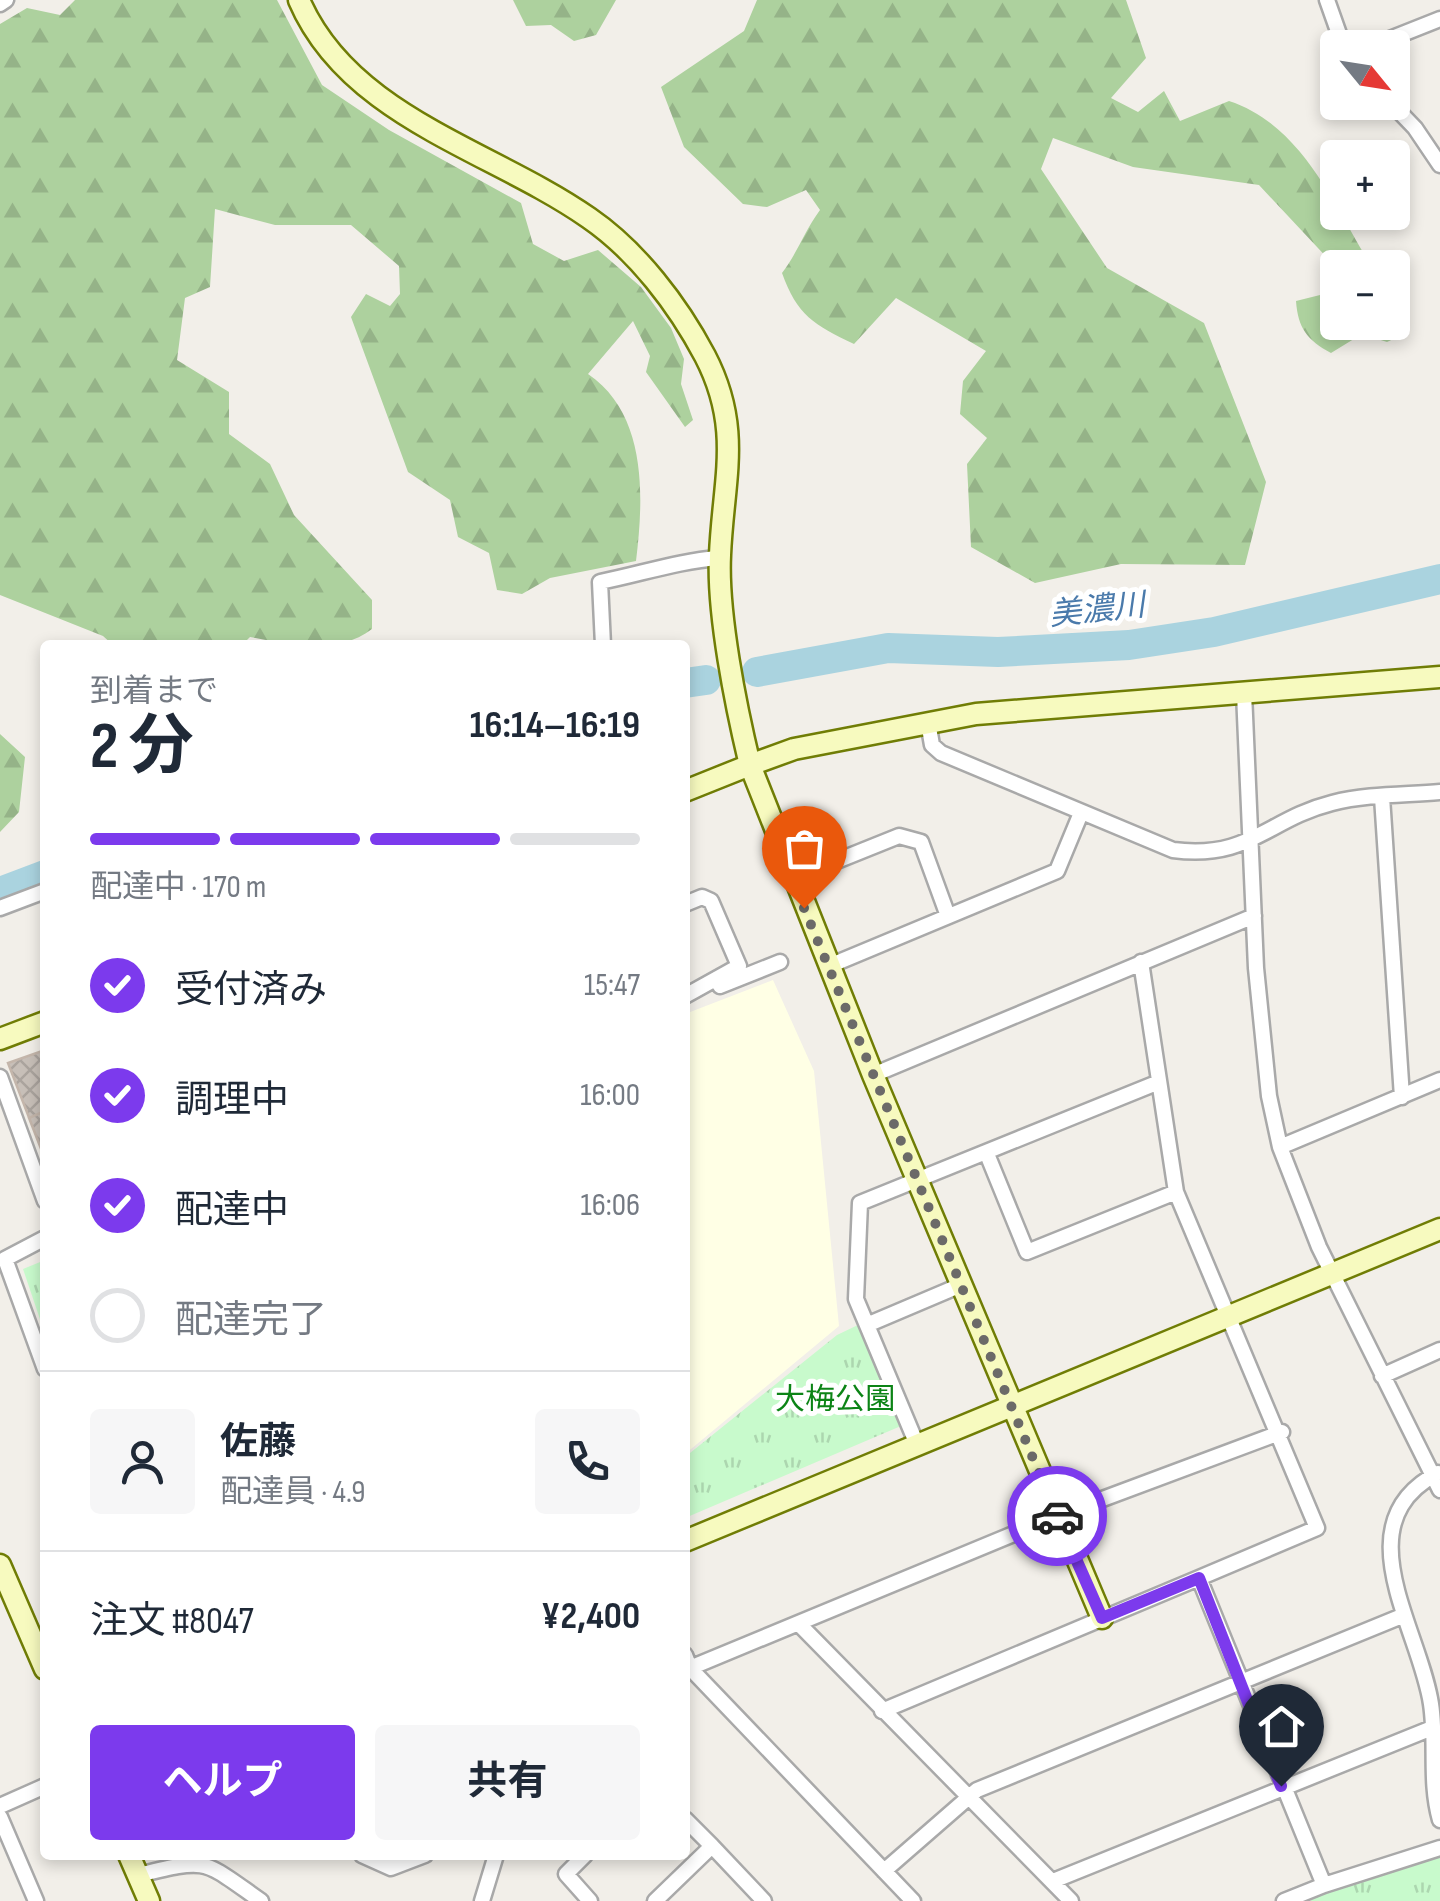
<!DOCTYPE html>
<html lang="ja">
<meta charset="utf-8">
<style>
body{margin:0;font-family:"Sofia Sans Condensed","Noto Sans JP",sans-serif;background:#f6f6f7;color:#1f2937;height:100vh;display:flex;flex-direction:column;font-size:38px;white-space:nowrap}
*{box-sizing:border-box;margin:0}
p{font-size:32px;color:#747a83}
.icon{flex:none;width:55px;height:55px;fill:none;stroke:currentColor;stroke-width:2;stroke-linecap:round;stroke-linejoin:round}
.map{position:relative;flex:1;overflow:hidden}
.drawer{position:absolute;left:40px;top:640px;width:650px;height:1220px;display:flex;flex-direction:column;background:#fff;border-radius:10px;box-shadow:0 5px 15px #0003}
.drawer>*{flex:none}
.needle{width:65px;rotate:120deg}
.controls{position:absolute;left:1320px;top:30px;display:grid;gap:20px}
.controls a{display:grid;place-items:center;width:90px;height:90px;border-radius:10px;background:#fff;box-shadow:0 5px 15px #0003;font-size:50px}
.pin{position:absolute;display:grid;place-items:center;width:85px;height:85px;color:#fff;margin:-102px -42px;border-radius:50% 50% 50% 0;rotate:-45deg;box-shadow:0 0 10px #0007}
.pin .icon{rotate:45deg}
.courier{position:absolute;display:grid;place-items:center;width:100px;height:100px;margin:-50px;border:8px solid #7c3aed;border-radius:50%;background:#fff;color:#222;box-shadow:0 2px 12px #0007}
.head em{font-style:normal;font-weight:700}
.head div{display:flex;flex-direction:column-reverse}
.head{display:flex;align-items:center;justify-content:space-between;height:170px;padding:0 50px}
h1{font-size:65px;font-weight:700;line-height:75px}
.bar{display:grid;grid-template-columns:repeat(4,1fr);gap:15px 10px;align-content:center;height:120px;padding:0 50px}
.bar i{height:12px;border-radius:8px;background:#e0e1e3}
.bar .active{background:#7c3aed}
.bar p{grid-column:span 4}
.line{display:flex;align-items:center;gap:25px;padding:0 50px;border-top:2px solid #e0e1e3}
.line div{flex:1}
.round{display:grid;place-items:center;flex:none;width:105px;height:105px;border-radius:10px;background:#f6f6f7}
ol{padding:0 50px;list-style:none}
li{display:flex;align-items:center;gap:30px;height:110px}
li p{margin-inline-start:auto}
li .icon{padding:10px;border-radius:50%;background:#7c3aed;color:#fff;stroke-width:4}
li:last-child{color:#747a83}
li i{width:55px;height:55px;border:5px solid #e0e1e3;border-radius:50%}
.button{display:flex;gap:20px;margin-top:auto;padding:20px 50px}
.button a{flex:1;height:115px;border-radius:10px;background:#7c3aed;color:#fff;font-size:40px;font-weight:700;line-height:115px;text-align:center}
.button a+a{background:#f6f6f7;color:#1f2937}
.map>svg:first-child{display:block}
.education{fill:#ffffe5}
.forest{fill:url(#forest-firs)}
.park{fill:url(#park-tufts)}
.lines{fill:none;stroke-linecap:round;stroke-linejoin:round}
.river{stroke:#aad3df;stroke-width:30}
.building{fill:url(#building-cross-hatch);stroke:#c4b6ab;stroke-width:2.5}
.street-casing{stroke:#a9a9a9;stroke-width:19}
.secondary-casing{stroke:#707d05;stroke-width:25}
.street{stroke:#fff;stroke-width:14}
.secondary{stroke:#f7fabf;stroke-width:20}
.done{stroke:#6b6a68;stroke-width:10;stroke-dasharray:0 18}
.route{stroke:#7c3aed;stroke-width:12}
.labels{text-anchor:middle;stroke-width:10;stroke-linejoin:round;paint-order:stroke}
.park-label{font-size:30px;fill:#0c8416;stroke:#fff}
.water-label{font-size:32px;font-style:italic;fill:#4a7aab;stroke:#fff}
</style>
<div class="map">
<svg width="1440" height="1901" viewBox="0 0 1440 1901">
<defs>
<pattern id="forest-firs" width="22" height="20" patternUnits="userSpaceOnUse" patternTransform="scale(2.5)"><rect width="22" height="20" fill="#add19e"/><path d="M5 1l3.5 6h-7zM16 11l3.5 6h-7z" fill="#95b388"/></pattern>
<pattern id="park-tufts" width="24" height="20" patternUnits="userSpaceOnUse" patternTransform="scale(2.5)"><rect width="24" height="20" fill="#c8facc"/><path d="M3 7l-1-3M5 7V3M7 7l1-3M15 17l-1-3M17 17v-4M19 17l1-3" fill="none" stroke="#acd6af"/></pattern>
<pattern id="building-cross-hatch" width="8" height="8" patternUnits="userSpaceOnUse" patternTransform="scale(2.5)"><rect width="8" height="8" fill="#c7bfb8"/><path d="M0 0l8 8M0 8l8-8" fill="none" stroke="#aba49e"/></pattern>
</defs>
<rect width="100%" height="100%" fill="#f2efe9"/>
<path class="education" d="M 773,980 L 814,1071 L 839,1326 L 685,1454 L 685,1014 Z"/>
<path class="forest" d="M 75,0 L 277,0 L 322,85 L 389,130 L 521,203 L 533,244 L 564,261 L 598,250 L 641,287 L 671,328 L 684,359 L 681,384 L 693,420 L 685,427 L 646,372 L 650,356 L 633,321 L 588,374 C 647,414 644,496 636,561 L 550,578 L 522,594 L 497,590 L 489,553 L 458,537 L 450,500 L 408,472 L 351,317 L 366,294 L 390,306 L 400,294 L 399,266 L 351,225 L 275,225 L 215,209 L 210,287 L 185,298 L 177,360 L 229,392 L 229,434 L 270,464 L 294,515 L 372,600 L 372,629 C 336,656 292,645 250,637 L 242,645 L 113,645 L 103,636 L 0,595 L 0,24 L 27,8 L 60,15 Z
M 513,0 L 616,0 L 596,35 L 574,41 L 551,25 L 526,26 Z
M 757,0 L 1126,0 L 1146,58 L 1111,98 L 1138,112 L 1164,91 L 1180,121 L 1229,101 C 1303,125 1335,208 1372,267 L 1338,268 L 1338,322 L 1392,322 L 1393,301 L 1403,318 L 1404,334 L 1387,342 L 1362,334 L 1331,353 C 1307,340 1298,328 1296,301 L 1324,294 L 1332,263 L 1259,185 L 1133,167 L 1053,138 L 1041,169 L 1107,268 L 1204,323 L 1266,482 L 1245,565 L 1121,564 L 1035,583 L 971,547 L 967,464 L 987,438 L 960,414 L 963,381 L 986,351 L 896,298 L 854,344 C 814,325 797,315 782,273 C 798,252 804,232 820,210 L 806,190 L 767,207 L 743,204 L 684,147 L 661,87 L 744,31 Z
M 0,734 L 25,757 L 19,812 L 0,832 Z"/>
<path class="park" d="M 45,1260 L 45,1334 L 23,1269 Z
M 860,1324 L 901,1426 L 685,1518 L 685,1457 L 837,1335 Z
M 1440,1848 L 1440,1901 L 1310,1901 L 1332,1888 Z"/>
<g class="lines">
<path class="river" d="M 757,672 L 888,648 L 998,652 L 1129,645 L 1214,632 L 1440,579
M 685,683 L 706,680
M 0,892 L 45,875"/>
</g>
<path class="building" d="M 45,1050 L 45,1159 L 8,1063 Z
M 45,1111 L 45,1159 L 29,1118 Z"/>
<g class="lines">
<defs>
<path id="street" d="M 1327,0 L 1344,48
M 0,4 L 6,0
M 1367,48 L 1440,19
M 1390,102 L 1415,128 L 1440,165
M 603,645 L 600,582 C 641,574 678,561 719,558
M 1244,693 L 1256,968 L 1269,1096 L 1280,1147 L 1319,1247 L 1440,1490
M 928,722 L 932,745 L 941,753 L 1173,850 C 1249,860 1268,819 1332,803 C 1367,794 1405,795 1440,792
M 1382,797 L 1402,1097
M 792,879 L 899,836 L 921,842 L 948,916
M 685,904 L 702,897 L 711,901 L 739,966 L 685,996
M 0,908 L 45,891
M 1141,962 L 1176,1192 L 1317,1528 L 1199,1578
M 829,966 L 1057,871 L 1081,813
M 720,986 L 780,962
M 873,1075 L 1254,916
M 0,1077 L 45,1201
M 1280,1147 L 1440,1080
M 987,1154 L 1027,1252 L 1176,1192
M 45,1238 L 5,1259 L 45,1369
M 869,1324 L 961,1285
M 1382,1376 L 1440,1350
M 918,1447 L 856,1299 L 860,1203 L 1159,1082
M 1438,1473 C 1342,1523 1420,1629 1431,1704 C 1437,1743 1429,1781 1440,1820
M 799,1624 L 1071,1901
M 685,1655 L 690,1668 L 913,1901
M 685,1670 L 1057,1516 L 1282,1432
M 882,1711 L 1199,1578 L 1324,1885 L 1284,1901
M 0,1806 L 45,1786
M 0,1817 L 36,1901
M 685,1819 L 712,1846
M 362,1855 L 391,1868 L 425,1855
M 585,1855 L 566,1874 L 590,1901
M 884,1871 L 977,1790 L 1402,1616
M 138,1875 C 210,1858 201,1859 261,1901
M 1053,1881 L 1432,1728
M 1324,1885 L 1440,1848
M 482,1901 L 496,1855
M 655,1901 L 712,1846 L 764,1901"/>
<path id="secondary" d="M 299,0 C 349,117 492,150 589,218 C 637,251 678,305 705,356 C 743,429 723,480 720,555 C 717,613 736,707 750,765 L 794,749 L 976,714 L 1440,677
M 685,791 L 750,765 L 873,1075 L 1102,1618
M 0,1039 L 45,1022
M 685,1541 L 1440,1229
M 0,1565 L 45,1669
M 129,1855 L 149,1901"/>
</defs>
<use href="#street" class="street-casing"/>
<use href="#secondary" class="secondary-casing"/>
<use href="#street" class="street"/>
<use href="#secondary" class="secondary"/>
</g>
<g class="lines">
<path class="done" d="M 804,908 L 1057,1516"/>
<path class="route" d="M 1057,1516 L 1102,1618 L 1199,1578 L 1281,1786"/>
</g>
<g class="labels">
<g class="park-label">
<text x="835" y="1409">大梅公園</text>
</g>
<g class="water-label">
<text transform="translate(1097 609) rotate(-6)" y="11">美濃川</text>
</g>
</g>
</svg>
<div class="controls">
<a><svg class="needle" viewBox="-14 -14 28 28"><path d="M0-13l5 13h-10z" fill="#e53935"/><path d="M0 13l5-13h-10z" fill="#747a83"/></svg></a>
<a>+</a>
<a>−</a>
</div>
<div class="pin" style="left:804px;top:908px;background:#ea580c"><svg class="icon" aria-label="bag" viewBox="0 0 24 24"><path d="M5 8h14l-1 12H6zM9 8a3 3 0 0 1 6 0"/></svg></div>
<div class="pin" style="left:1281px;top:1786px;background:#1f2937"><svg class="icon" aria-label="home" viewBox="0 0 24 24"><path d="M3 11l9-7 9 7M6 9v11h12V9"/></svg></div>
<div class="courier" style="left:1057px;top:1516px"><svg class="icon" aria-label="car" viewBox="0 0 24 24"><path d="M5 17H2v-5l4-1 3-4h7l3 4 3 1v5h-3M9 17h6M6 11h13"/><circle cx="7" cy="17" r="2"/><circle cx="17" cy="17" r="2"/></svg></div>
<section class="drawer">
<div class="head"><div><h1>2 分</h1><p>到着まで</p></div><em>16:14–16:19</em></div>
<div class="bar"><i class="active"></i><i class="active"></i><i class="active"></i><i></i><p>配達中 · 170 m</p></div>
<ol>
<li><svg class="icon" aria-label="check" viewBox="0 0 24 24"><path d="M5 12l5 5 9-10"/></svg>受付済み<p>15:47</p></li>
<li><svg class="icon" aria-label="check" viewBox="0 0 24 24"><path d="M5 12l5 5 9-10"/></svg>調理中<p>16:00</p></li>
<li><svg class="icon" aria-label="check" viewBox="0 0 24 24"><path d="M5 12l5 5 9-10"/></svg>配達中<p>16:06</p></li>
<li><i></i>配達完了</li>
</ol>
<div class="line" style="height:180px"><a class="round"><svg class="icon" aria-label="person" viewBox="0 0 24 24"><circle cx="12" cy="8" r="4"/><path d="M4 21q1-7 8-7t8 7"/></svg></a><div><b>佐藤</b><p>配達員 · 4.9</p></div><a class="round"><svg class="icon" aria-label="phone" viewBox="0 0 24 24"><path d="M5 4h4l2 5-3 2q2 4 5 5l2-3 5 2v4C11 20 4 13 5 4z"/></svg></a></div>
<div class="line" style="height:130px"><div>注文 #8047</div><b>¥2,400</b></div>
<div class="button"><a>ヘルプ</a><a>共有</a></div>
</section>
</div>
